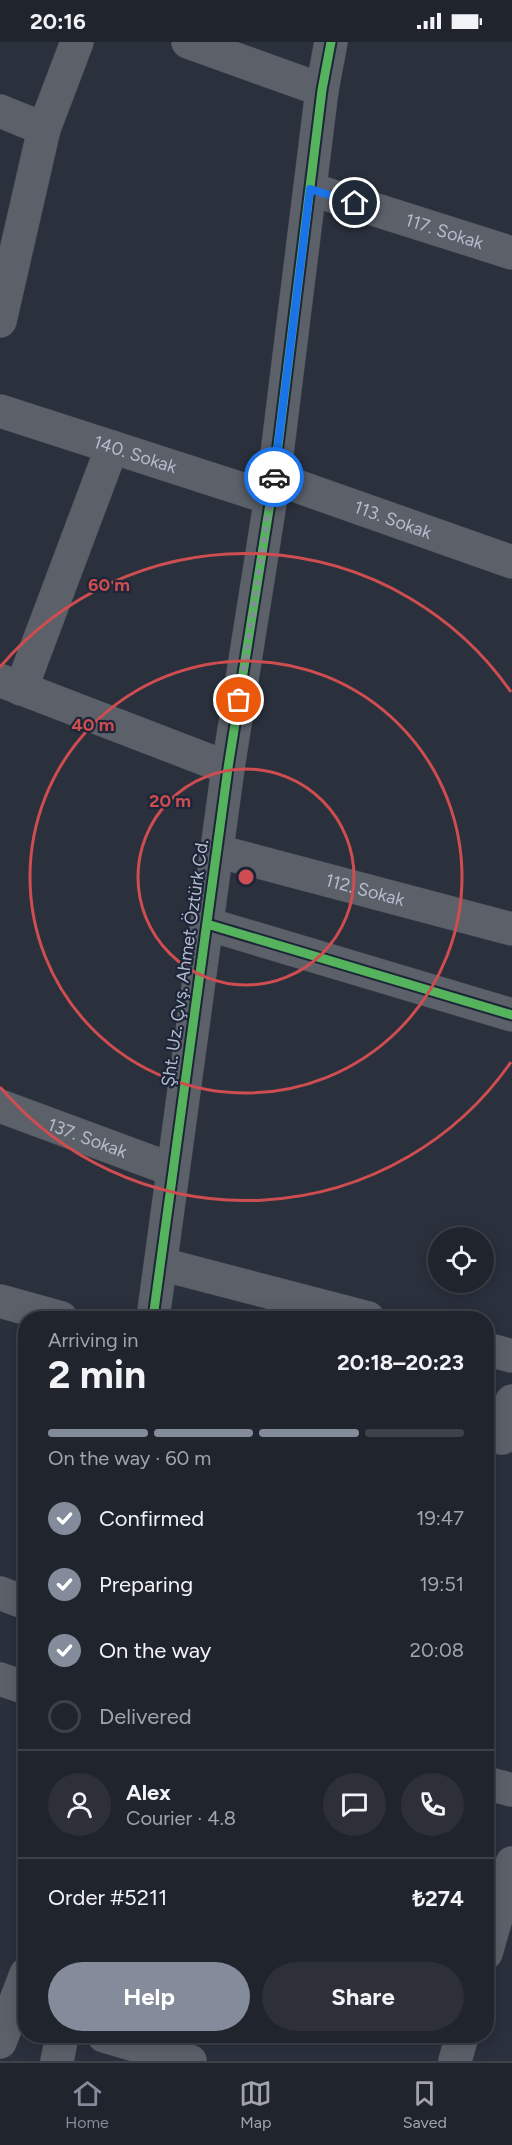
<!DOCTYPE html>
<meta charset="utf-8">
<style>
body{margin:0;font-family:Figtree,sans-serif;background:#2d3039;color:#f1f3f6;height:100vh;display:flex;flex-direction:column;font-size:22px;white-space:nowrap}
*{box-sizing:border-box;margin:0}
p{font-size:20px;color:#a2a4aa}
.icon{flex:none;width:33px;height:33px;fill:none;stroke:currentColor;stroke-width:2;stroke-linecap:round;stroke-linejoin:round}
.map{position:relative;flex:1;overflow:hidden}
.panel{position:absolute;left:18px;top:1269px;width:476px;height:732px;display:flex;flex-direction:column;background:#20242d;border-radius:24px;box-shadow:0 3px 15px #0003,0 0 0 2px #3d4149}
.panel>*{flex:none}
.tools{position:absolute;left:428px;top:1185px;display:grid;gap:12px}
.tools a{display:grid;place-items:center;width:66px;height:66px;border-radius:50%;background:#20242d;box-shadow:0 3px 15px #0003,0 0 0 2px #3d4149;font-size:30px}
.pin{position:absolute;display:grid;place-items:center;width:51px;height:51px;color:#fff;margin:-26px;border:3px solid #fff;border-radius:50%;box-shadow:0 2px 6px #0007}
.courier{position:absolute;display:grid;place-items:center;width:60px;height:60px;margin:-30px;border:4px solid #1a73e8;border-radius:50%;background:#fff;color:#222;box-shadow:0 2px 8px #0007}
.head em{font-style:normal;font-weight:700}
.head div{display:flex;flex-direction:column-reverse}
.head{display:flex;align-items:center;justify-content:space-between;height:102px;padding:0 30px}
h1{font-size:39px;font-weight:700;line-height:45px}
.bar{display:grid;grid-template-columns:repeat(4,1fr);gap:9px 6px;align-content:center;height:72px;padding:0 30px}
.bar i{height:8px;border-radius:4px;background:#3d4149}
.bar .selected{background:#848b9a}
.bar p{grid-column:span 4}
.line{display:flex;align-items:center;gap:15px;padding:0 30px;border-top:2px solid #3d4149}
.line div{flex:1}
.round{display:grid;place-items:center;flex:none;width:63px;height:63px;border-radius:32px;background:#2d3039}
ol{padding:0 30px;list-style:none}
li{display:flex;align-items:center;gap:18px;height:66px}
li p{margin-inline-start:auto}
li .icon{padding:6px;border-radius:50%;background:#848b9a;color:#fff;stroke-width:4}
li:last-child{color:#a2a4aa}
li i{width:33px;height:33px;border:3px solid #3d4149;border-radius:50%}
.action{display:flex;gap:12px;margin-top:auto;padding:12px 30px}
.action a{flex:1;height:69px;border-radius:36px;background:#848b9a;color:#fff;font-size:24px;font-weight:700;line-height:69px;text-align:center}
.action a+a{background:#2d3039;color:#f1f3f6}
.status{display:flex;justify-content:space-between;align-items:center;height:42px;padding:0 30px;background:#20242d;direction:ltr}
.status svg{height:16px;fill:currentColor}
.tab-bar{display:flex;justify-content:space-around;align-items:center;height:84px;border-top:2px solid #3d4149;background:#20242d;font-size:16px;color:#a2a4aa}
.tab-bar a{display:grid;justify-items:center;gap:3px}
.tab-bar .selected{color:#848b9a}
.map>svg:first-child{display:block}
.lines{fill:none;stroke-linecap:round;stroke-linejoin:round}
.minor-casing{stroke:#474c55;stroke-width:34}
.minor{stroke:#5c6069;stroke-width:33}
.cycleway-casing{stroke:#1d2638;stroke-width:13}
.cycleway{stroke:#56b35d;stroke-width:9}
.done{stroke:#848b9a;stroke-width:6;stroke-dasharray:0 10.8}
.route{stroke:#1a73e8;stroke-width:8}
.ring{fill:none;stroke:#ce4d51;stroke-width:3}
.labels{text-anchor:middle;stroke-width:4.5;stroke-linejoin:round;paint-order:stroke}
.street-label{font-size:18px;fill:#b5bccd;stroke:#1d2638}
.centre{fill:#ce4d51;stroke:#1d2638;stroke-width:3}
.ring-label{font-size:18px;text-anchor:middle;font-weight:bold;fill:#ce4d51;stroke:#1d2638;stroke-width:4.5;stroke-linejoin:round;paint-order:stroke}
</style>
<div class="status"><b>20:16</b><svg viewBox="0 0 49 12"><path d="M0 12V9h3v3zM5 12V6h3v6zM10 12V3h3v9zM15 12V0h3v12zM26 1h20v11H26zM47 4h2v5h-2z"/></svg></div>
<div class="map">
<svg width="512" height="2019" viewBox="0 0 512 2019">
<rect width="100%" height="100%" fill="#2a303c"/>
<g class="lines">
<defs>
<g id="minor">
<path d="M 188,0 L 322,48"/>
<path d="M 0,69 L 44,87"/>
<path id="s1" d="M 310,147 L 512,211"/>
<path d="M 0,279 L 44,87 L 77,0"/>
<path id="s2" d="M 0,369 L 270,456"/>
<path id="s3" d="M 274,436 L 512,520"/>
<path d="M 2,639 L 228,726"/>
<path d="M 21,647 L 112,405"/>
<path id="s4" d="M 217,809 L 512,887"/>
<path d="M 207,882 L 512,973"/>
<path id="s5" d="M 0,1064 L 173,1128"/>
<path d="M 161,1222 L 368,1276"/>
<path d="M 0,1259 L 61,1276"/>
<path d="M 153,1276 L 228,726 L 274,436 L 322,48 L 331,0"/>
<path d="M 486,1307 L 512,1314"/>
<path d="M 502,1396 L 512,1359"/>
<path d="M 0,1551 L 26,1561"/>
<path d="M 0,1637 L 26,1646"/>
<path d="M 486,1741 L 512,1748"/>
<path d="M 486,1911 L 512,1821"/>
<path d="M 104,1994 L 190,2019"/>
<path d="M 0,2000 L 26,1932"/>
<path d="M 57,2019 L 62,1994"/>
<path d="M 455,2019 L 462,1994"/>
</g>
</defs>
<use href="#minor" class="minor-casing"/>
<use href="#minor" class="minor"/>
<defs>
<path id="cycleway" d="M 207,882 L 512,973
M 153,1276 L 228,726 L 274,436 L 322,48 L 331,0"/>
</defs>
<use href="#cycleway" class="cycleway-casing"/>
<use href="#cycleway" class="cycleway"/>
</g>
<g class="lines">
<path class="done" d="M 239,658 L 274,435"/>
<path class="route" d="M 274,435 L 310,147 L 355,161"/>
</g>
<g class="ring">
<circle cx="246" cy="835" r="108"/>
<circle cx="246" cy="835" r="216"/>
<path d="M511 1020A323 323 0 0 1 0 1045M0 625A323 323 0 0 1 511 650"/>
</g>
<g class="labels">
<g class="street-label">
<text dy="6" stroke="none"><textPath href="#s1" startOffset="141">117. Sokak</textPath></text>
<text dy="6" stroke="none"><textPath href="#s2" startOffset="142">140. Sokak</textPath></text>
<text dy="6" stroke="none"><textPath href="#s3" startOffset="126">113. Sokak</textPath></text>
<text dy="6" stroke="none"><textPath href="#s4" startOffset="153">112. Sokak</textPath></text>
<text transform="translate(185 921) rotate(-82)" y="6">Şht. Uz. Çvş. Ahmet Öztürk Cd.</text>
<text dy="6" stroke="none"><textPath href="#s5" startOffset="93">137. Sokak</textPath></text>
</g>
</g>
<circle cx="246" cy="835" r="9" class="centre"/>
<g class="ring-label">
<text x="109" y="549">60 m</text>
<text x="93" y="689">40 m</text>
<text x="170" y="765">20 m</text>
</g>
</svg>
<div class="tools">
<a><svg class="icon" aria-label="locate" viewBox="0 0 24 24"><circle cx="12" cy="12" r="6"/><path d="M12 2v4M12 18v4M2 12h4M18 12h4"/></svg></a>
</div>
<div class="pin" style="left:239px;top:658px;background:#ea580c"><svg class="icon" aria-label="bag" viewBox="0 0 24 24"><path d="M5 8h14l-1 12H6zM9 8a3 3 0 0 1 6 0"/></svg></div>
<div class="pin" style="left:355px;top:161px;background:#1f2937"><svg class="icon" aria-label="home" viewBox="0 0 24 24"><path d="M3 11l9-7 9 7M6 9v11h12V9"/></svg></div>
<div class="courier" style="left:274px;top:435px"><svg class="icon" aria-label="car" viewBox="0 0 24 24"><path d="M5 17H2v-5l4-1 3-4h7l3 4 3 1v5h-3M9 17h6M6 11h13"/><circle cx="7" cy="17" r="2"/><circle cx="17" cy="17" r="2"/></svg></div>
<section class="panel">
<div class="head"><div><h1>2 min</h1><p>Arriving in</p></div><em>20:18–20:23</em></div>
<div class="bar"><i class="selected"></i><i class="selected"></i><i class="selected"></i><i></i><p>On the way · 60 m</p></div>
<ol>
<li><svg class="icon" aria-label="check" viewBox="0 0 24 24"><path d="M5 12l5 5 9-10"/></svg>Confirmed<p>19:47</p></li>
<li><svg class="icon" aria-label="check" viewBox="0 0 24 24"><path d="M5 12l5 5 9-10"/></svg>Preparing<p>19:51</p></li>
<li><svg class="icon" aria-label="check" viewBox="0 0 24 24"><path d="M5 12l5 5 9-10"/></svg>On the way<p>20:08</p></li>
<li><i></i>Delivered</li>
</ol>
<div class="line" style="height:108px"><a class="round"><svg class="icon" aria-label="person" viewBox="0 0 24 24"><circle cx="12" cy="8" r="4"/><path d="M4 21q1-7 8-7t8 7"/></svg></a><div><b>Alex</b><p>Courier · 4.8</p></div><a class="round"><svg class="icon" aria-label="chat" viewBox="0 0 24 24"><path d="M4 5h16v11H9l-5 4z"/></svg></a><a class="round"><svg class="icon" aria-label="phone" viewBox="0 0 24 24"><path d="M5 4h4l2 5-3 2q2 4 5 5l2-3 5 2v4C11 20 4 13 5 4z"/></svg></a></div>
<div class="line" style="height:78px"><div>Order #5211</div><b>₺274</b></div>
<div class="action"><a>Help</a><a>Share</a></div>
</section>
</div>
<nav class="tab-bar">
<a class="selected"><svg class="icon" aria-label="home" viewBox="0 0 24 24"><path d="M3 11l9-7 9 7M6 9v11h12V9"/></svg>Home</a>
<a><svg class="icon" aria-label="map" viewBox="0 0 24 24"><path d="M3 6l6-2 6 2 6-2v14l-6 2-6-2-6 2zM9 4v14M15 6v14"/></svg>Map</a>
<a><svg class="icon" aria-label="saved" viewBox="0 0 24 24"><path d="M7 4h10v16l-5-4-5 4z"/></svg>Saved</a>
</nav>
